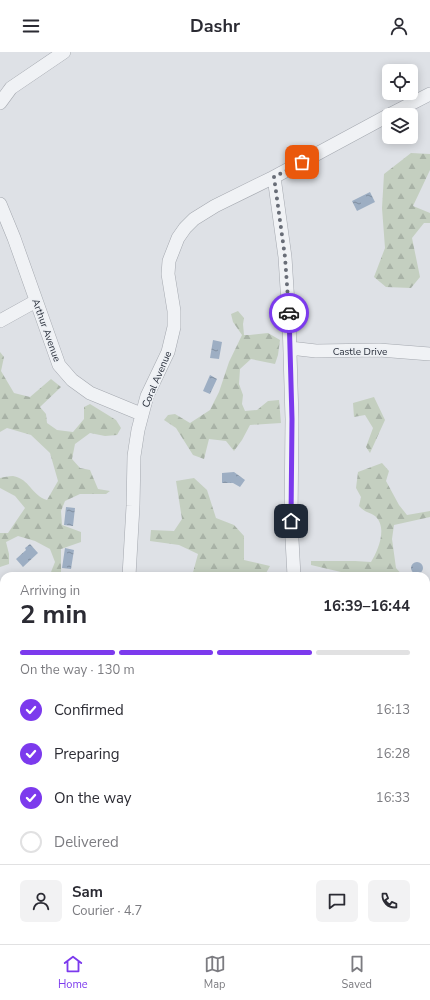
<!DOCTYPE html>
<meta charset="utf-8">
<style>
body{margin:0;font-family:"Nunito Sans",sans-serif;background:#f2f2f3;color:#2b2b33;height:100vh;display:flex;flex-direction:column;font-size:15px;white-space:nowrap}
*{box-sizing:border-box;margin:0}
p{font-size:13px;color:#7c7c81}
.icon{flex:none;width:22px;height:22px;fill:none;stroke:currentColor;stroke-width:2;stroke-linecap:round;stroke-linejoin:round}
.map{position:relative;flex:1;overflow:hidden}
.sheet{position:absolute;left:0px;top:520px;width:430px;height:372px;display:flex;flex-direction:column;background:#fff;border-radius:12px 12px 0 0;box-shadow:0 2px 10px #0003}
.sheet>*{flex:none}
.controls{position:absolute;left:382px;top:12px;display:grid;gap:8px}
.controls a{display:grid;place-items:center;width:36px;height:36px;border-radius:6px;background:#fff;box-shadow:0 2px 10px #0003;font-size:20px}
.pin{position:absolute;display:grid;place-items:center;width:34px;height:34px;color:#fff;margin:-17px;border-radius:8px;box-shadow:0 2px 6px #0006}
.courier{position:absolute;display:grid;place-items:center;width:40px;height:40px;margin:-20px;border:3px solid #7c3aed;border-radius:50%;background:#fff;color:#222;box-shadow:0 1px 5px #0007}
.head em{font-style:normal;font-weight:700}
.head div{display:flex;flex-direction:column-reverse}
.head{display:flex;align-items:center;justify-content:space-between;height:68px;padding:0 20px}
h1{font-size:26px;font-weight:700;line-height:30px}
.bar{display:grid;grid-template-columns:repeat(4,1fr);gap:6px 4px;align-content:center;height:48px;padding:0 20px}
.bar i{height:5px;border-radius:3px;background:#e1e1e2}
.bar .selected{background:#7c3aed}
.bar p{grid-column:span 4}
.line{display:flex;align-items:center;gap:10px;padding:0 20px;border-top:1px solid #e1e1e2}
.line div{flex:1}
.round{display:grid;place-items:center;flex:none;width:42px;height:42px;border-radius:6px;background:#f2f2f3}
ol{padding:0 20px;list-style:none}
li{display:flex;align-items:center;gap:12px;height:44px}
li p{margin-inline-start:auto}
li .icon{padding:4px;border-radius:50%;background:#7c3aed;color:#fff;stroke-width:4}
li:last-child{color:#7c7c81}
li i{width:22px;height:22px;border:2px solid #e1e1e2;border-radius:50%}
header{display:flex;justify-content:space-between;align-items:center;height:52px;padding:0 20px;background:#fff;font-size:18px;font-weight:700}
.tabs{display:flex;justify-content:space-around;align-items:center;height:56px;border-top:1px solid #e1e1e2;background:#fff;font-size:11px;color:#7c7c81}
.tabs a{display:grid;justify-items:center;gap:2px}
.tabs .selected{color:#7c3aed}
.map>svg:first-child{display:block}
.forest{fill:url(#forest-firs)}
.water{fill:url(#water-ripples)}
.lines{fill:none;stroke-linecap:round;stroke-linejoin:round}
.minor-casing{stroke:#a4a8af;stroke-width:14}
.minor{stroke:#f0f2f5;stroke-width:13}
.done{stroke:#686d77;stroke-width:4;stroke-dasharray:0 7.2}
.route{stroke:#7c3aed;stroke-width:5}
.labels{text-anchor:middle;stroke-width:3;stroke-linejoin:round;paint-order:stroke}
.street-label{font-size:10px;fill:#292f3b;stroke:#edf0f4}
</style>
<header><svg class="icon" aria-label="menu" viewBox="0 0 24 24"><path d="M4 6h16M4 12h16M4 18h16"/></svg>Dashr<svg class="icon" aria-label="person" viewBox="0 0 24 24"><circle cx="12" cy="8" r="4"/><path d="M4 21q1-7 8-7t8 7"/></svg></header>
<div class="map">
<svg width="430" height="892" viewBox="0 0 430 892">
<defs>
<pattern id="forest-firs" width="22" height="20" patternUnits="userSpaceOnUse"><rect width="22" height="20" fill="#c4cfc0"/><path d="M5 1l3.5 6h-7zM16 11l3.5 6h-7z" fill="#a8b2a6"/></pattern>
<pattern id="water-ripples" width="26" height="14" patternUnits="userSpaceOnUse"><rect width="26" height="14" fill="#9daec3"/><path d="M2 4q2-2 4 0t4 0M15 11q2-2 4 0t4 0" fill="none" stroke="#808ea0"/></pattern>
</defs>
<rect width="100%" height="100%" fill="#dee1e6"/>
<path class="forest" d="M 411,101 L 430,102 L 430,118 L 413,154 L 430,161 L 430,171 L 424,171 L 412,186 L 420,225 L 411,236 L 386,235 L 374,225 L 385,196 L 382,156 L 384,122 Z
M 238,259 L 244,266 L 243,272 L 244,283 L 250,283 L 268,281 L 280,288 L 278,303 L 275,312 L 251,307 L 240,317 L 239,332 L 243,343 L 242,352 L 245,359 L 257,358 L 268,349 L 279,348 L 281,371 L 250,373 L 242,388 L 234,399 L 226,389 L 209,387 L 204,407 L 193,403 L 176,376 L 164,368 L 168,363 L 175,362 L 190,371 L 210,358 L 219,340 L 229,310 L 242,283 L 233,270 L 231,262 Z
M 0,300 L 4,305 L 1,319 L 14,341 L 30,345 L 51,327 L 61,335 L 40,355 L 46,362 L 47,371 L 57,378 L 73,380 L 84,367 L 84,355 L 90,352 L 116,368 L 121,376 L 117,383 L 105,384 L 90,381 L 75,392 L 72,407 L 80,416 L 90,418 L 98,437 L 110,439 L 106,442 L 80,442 L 65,449 L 61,459 L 62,473 L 81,480 L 81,490 L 61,497 L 61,520 L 81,524 L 41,524 L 41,522 L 51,520 L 55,510 L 50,497 L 35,489 L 18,484 L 6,490 L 9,502 L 9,512 L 0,515 L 0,481 L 8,481 L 25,456 L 15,444 L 0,436 L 0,426 C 4,425 9,424 13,424 C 30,427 31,443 47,448 L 58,429 L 50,401 L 31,383 L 7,376 L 0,380 Z
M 374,345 L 385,368 L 370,401 L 366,395 L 373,376 L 365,363 L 354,365 L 353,351 Z
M 382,411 L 389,419 L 386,429 L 399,453 L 407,463 L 430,459 L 430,465 L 394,473 L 392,487 L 396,516 L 403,524 L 344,524 L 341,520 L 311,513 L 311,509 L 355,509 L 371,510 C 378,499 388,475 375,464 C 369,460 364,460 359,454 L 361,445 L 356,436 L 358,420 Z
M 194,426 L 207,438 L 216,466 L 234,473 L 244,484 L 244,508 L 270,514 L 265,523 L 234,521 L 231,524 L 192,524 L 198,502 L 179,493 L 150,489 L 151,478 L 174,479 L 182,467 L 176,429 Z
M 0,582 L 4,585 L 4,612 L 0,611 Z
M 430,780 L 430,868 L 426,873 L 426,782 Z
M 0,782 L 4,782 L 4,888 L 34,888 L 35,890 L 47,892 L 4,892 L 0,885 Z
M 226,888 L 378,888 L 381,892 L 227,892 Z"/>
<path class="water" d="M 370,140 L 375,150 L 357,159 L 352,149 Z
M 213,288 L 222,290 L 219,307 L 210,306 Z
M 210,323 L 217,327 L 210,342 L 203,339 Z
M 234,420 L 245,428 L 240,435 L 233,431 L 222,431 L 222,421 Z
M 66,455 L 75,456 L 73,474 L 64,473 Z
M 30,492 L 38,501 L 23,515 L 16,507 L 26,498 L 25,496 Z
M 65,496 L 74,498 L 71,517 L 62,516 Z
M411 516a6 6 0 1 1 12 0a6 6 0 1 1-12 0Z"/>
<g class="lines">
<defs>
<path id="minor" d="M 0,51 L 11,36 L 64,0
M 389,63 L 430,42
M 274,125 L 285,205 L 289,268 L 292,367 L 291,469 L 294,524
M 0,152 L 14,186 L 59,313 L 72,328 L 90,341 L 141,362
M 0,269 L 36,249
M 290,296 L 316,299 L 379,298 L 430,302
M 129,524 L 133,454 L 134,404 L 138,378 L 147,344 L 168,300 L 174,275 L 174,259 L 168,222 L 169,209 L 178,186 L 185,176 L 194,167 L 215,154 L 274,125 L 389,63
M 0,626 L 4,622
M 178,888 L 179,892
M 71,892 L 74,888"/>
</defs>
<use href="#minor" class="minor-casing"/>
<use href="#minor" class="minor"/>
</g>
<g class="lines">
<path class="done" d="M 289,261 L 285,205 L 274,125 L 302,110"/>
<path class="route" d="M 289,261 L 292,367 L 291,469"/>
</g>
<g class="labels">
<g class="street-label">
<text transform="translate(47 278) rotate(70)" y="4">Arthur Avenue</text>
<text x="360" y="303">Castle Drive</text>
<text transform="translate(156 327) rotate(-67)" y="4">Coral Avenue</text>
</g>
</g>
</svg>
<div class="controls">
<a><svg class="icon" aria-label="locate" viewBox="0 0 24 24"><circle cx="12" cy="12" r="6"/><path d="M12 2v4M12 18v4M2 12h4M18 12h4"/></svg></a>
<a><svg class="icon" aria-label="layers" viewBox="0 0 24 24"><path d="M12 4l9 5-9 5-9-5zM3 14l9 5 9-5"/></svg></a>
</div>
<div class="pin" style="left:302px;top:110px;background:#ea580c"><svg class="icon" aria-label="bag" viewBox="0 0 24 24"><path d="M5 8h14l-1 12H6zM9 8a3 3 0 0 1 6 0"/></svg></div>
<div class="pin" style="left:291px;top:469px;background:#1f2937"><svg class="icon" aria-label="home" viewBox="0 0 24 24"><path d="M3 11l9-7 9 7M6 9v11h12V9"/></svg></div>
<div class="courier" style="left:289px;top:261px"><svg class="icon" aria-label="car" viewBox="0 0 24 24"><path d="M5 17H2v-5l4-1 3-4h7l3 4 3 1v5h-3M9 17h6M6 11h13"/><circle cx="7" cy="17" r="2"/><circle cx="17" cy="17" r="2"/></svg></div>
<section class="sheet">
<div class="head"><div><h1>2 min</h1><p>Arriving in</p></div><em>16:39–16:44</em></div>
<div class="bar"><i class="selected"></i><i class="selected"></i><i class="selected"></i><i></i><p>On the way · 130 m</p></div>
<ol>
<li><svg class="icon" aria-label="check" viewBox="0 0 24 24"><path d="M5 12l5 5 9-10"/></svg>Confirmed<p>16:13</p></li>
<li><svg class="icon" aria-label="check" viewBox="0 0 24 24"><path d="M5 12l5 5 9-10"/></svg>Preparing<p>16:28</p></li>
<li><svg class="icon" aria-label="check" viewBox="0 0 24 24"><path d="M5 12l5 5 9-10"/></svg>On the way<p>16:33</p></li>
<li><i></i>Delivered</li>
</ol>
<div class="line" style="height:72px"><a class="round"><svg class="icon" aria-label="person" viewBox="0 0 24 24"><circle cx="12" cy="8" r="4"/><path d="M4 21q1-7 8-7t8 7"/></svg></a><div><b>Sam</b><p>Courier · 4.7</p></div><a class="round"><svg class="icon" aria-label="chat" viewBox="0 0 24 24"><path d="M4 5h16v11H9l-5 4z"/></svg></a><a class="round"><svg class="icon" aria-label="phone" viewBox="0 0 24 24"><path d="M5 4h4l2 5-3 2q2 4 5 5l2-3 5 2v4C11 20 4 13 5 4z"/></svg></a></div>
</section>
</div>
<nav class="tabs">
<a class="selected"><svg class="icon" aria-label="home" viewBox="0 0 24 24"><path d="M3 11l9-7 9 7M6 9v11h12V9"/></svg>Home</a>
<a><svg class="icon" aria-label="map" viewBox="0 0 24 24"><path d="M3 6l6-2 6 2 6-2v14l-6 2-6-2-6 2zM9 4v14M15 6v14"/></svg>Map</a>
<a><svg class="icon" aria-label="saved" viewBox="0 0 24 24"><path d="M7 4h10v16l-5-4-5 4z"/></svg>Saved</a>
</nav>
